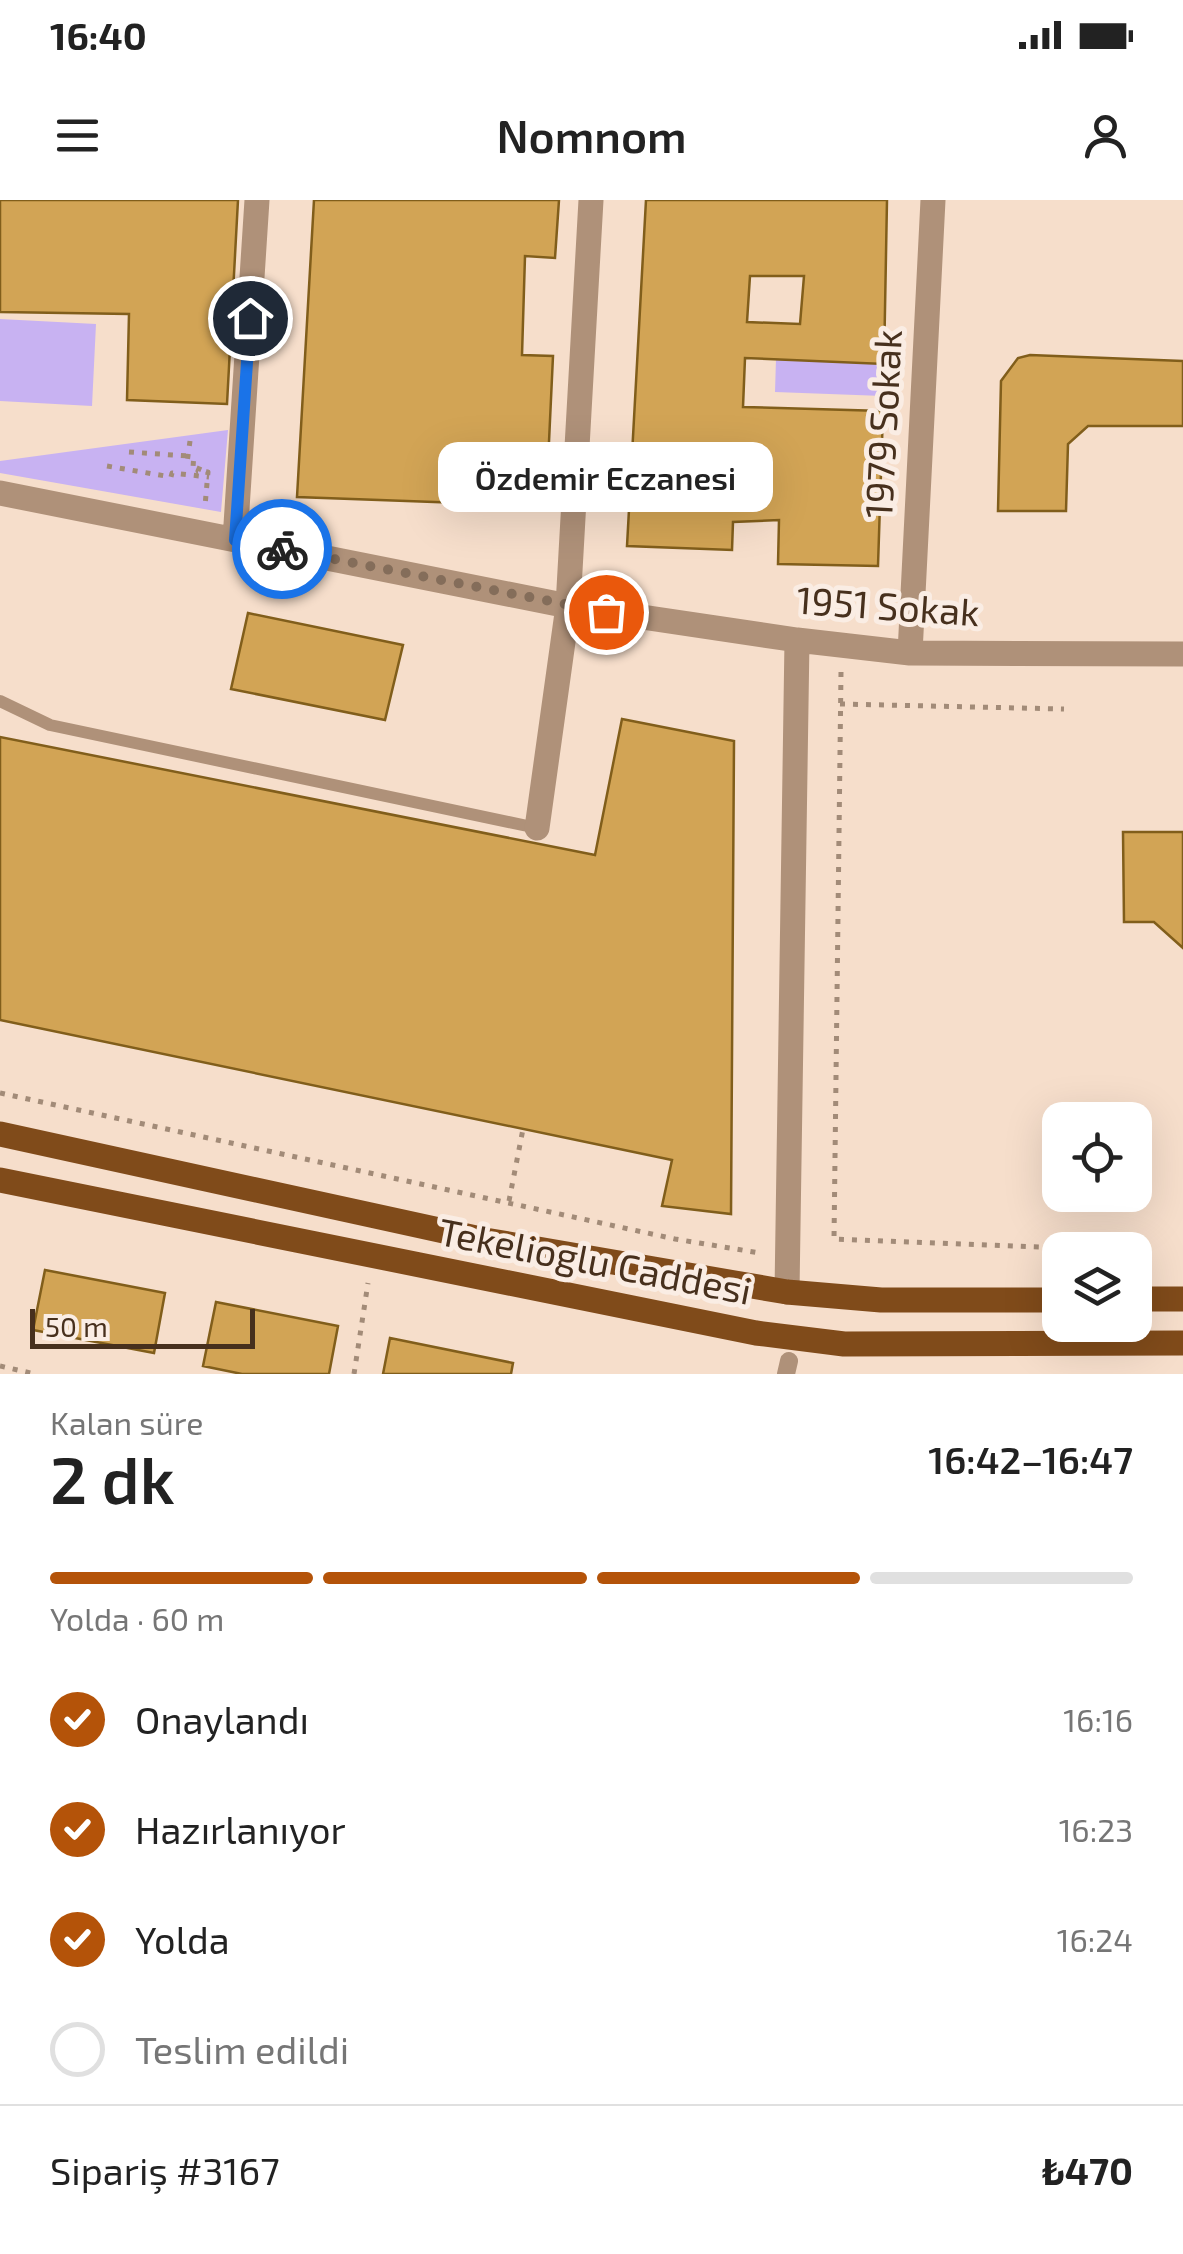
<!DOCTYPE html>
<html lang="tr">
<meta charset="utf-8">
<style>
body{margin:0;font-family:"Exo 2",sans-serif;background:#f2f2f2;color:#222;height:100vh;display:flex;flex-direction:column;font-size:38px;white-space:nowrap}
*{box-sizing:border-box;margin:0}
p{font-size:32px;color:#767676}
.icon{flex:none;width:55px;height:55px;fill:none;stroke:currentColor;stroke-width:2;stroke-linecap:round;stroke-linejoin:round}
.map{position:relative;height:1174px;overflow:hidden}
.panel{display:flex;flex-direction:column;background:#fff;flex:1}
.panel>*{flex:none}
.fabs{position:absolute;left:1042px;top:902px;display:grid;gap:20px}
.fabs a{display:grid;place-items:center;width:110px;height:110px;border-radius:20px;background:#fff;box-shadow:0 10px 40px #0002;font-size:50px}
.scale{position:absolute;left:30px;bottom:25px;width:225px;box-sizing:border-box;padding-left:10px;border:5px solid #47301d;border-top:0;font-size:28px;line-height:35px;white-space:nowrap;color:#47301d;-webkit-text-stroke:8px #faede4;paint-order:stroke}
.pin{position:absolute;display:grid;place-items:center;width:85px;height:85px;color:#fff;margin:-42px;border:5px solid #fff;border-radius:50%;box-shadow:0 2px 10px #0007}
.courier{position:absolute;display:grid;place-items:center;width:100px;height:100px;margin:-50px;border:8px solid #1a73e8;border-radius:50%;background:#fff;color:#222;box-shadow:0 2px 12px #0007}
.bubble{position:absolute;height:70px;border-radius:20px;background:#fff;box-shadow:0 10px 40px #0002;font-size:32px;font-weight:600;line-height:70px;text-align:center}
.headline em{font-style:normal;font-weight:600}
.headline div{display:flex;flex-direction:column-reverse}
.headline{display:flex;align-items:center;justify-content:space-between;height:170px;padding:0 50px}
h1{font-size:65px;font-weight:600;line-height:75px}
.bar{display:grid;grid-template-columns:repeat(4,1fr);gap:15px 10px;align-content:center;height:120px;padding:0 50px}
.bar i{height:12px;border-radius:8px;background:#e0e0e0}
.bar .active{background:#b45309}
.bar p{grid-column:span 4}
.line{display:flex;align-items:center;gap:25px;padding:0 50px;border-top:2px solid #e0e0e0}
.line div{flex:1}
ol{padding:0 50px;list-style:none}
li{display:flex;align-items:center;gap:30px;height:110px}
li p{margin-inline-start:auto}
li .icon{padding:10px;border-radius:50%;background:#b45309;color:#fff;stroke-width:4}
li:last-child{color:#767676}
li i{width:55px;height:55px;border:5px solid #e0e0e0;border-radius:50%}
.status{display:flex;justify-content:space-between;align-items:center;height:70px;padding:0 50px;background:#fff;direction:ltr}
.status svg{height:28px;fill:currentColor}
header{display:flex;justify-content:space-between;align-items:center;height:130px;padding:0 50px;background:#fff;font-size:45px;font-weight:600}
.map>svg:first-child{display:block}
.green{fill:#c8b2f2}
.building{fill:#d2a455;stroke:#815e1b;stroke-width:2.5;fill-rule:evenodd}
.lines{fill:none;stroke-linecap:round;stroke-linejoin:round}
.path{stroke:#a28b78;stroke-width:5;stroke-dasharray:5 8;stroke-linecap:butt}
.service{stroke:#af9179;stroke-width:12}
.pedestrian{stroke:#af9179;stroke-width:18}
.minor{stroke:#af9179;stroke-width:25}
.primary{stroke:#804b1a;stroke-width:25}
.done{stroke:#846d5a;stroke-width:10;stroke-dasharray:0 18}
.route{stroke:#1a73e8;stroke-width:12}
.labels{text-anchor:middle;stroke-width:10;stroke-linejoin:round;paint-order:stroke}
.street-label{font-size:38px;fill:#47301d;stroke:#faede4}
</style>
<div class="status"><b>16:40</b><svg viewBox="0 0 49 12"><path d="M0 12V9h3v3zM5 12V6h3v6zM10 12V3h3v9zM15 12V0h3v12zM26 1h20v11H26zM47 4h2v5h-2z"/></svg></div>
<header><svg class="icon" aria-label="menu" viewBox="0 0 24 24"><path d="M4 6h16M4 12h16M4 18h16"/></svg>Nomnom<svg class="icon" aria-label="person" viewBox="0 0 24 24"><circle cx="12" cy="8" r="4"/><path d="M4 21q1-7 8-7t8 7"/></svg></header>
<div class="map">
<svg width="1183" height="1174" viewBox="0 0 1183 1174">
<rect width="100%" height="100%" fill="#f6decb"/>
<path class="green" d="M 0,119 L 96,124 L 92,206 L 0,201 Z
M 776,159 L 884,164 L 883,196 L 775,192 Z
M 228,230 L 221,312 L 0,273 L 0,261 Z"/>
<path class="building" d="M 0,0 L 238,0 L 227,204 L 127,200 L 129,114 L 0,112 Z
M 314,0 L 559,0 L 555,58 L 525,56 L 522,155 L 553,156 L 546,306 L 297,297 Z
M 646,0 L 887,0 L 884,164 L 745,158 L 743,207 L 883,211 L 878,366 L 778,364 L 779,320 L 733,322 L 732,350 L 627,346 ZM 750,76 L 804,76 L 800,124 L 747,122 Z
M 1030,155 L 1183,161 L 1183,226 L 1088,226 L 1068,244 L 1066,311 L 998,311 L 1001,181 L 1018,158 Z
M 248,413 L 403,445 L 385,520 L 231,489 Z
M 622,519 L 734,541 L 731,1014 L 662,1006 L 672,960 L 0,820 L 0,537 L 595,655 Z
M 1123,632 L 1183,632 L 1183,748 L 1154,722 L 1124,722 Z
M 45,1070 L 165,1093 L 154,1153 L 33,1130 Z
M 216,1102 L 338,1126 L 329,1174 L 242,1174 L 203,1166 Z
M 390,1138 L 513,1163 L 511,1174 L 383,1174 Z"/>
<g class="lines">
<path class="path" d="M 190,241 L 187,263 L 201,264 L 198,271 L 208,272 L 205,306
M 129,252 L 188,256
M 107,266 L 171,277 L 172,273 L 209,277
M 841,472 L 834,1039 L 1068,1048
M 840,504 L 1064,509
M 0,893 L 675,1039 L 760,1053
M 509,1001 L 523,929
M 0,1166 L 35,1174
M 354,1174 L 368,1083"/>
<path class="service" d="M 0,501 L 50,525 L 537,628"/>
<path class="pedestrian" d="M 786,1174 L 789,1161"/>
<path class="minor" d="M 0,293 L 568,406 L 797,440 L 910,453 L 1183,454
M 235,340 L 257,0
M 910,453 L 933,0
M 537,628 L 568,406 L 591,0
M 787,1092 L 797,440"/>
<path class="primary" d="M 0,934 L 485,1040 L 787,1092 L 881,1100 L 1060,1100
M 0,980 L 756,1133 L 844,1144 L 1183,1143
M 1135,1099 L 1183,1099"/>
</g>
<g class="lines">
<path class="done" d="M 282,349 L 606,412"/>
<path class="route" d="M 250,118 L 235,340 L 282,349"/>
</g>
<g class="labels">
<g class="street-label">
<text transform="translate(884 224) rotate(-87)" y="13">1979 Sokak</text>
<text transform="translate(888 407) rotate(4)" y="13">1951 Sokak</text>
<text transform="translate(595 1062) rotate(11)" y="13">Tekelioglu Caddesi</text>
</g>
</g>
</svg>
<div class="fabs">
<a><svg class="icon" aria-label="locate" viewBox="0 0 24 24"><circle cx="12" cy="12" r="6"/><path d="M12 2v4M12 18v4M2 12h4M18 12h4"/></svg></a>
<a><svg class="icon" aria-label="layers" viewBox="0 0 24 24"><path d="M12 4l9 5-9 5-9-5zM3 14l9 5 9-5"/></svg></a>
</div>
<div class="scale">50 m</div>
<div class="pin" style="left:606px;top:412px;background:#ea580c"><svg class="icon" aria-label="bag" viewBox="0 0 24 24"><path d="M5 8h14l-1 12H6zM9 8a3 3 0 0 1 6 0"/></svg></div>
<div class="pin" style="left:250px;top:118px;background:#1f2937"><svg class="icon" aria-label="home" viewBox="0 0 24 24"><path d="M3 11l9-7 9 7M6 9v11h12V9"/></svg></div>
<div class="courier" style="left:282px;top:349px"><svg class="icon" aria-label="bike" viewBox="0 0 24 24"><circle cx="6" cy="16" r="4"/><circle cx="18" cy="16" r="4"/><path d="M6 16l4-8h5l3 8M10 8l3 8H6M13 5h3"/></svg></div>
<div class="bubble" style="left:438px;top:242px;width:335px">Özdemir Eczanesi</div>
</div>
<section class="panel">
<div class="headline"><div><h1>2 dk</h1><p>Kalan süre</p></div><em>16:42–16:47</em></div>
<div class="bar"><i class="active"></i><i class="active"></i><i class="active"></i><i></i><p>Yolda · 60 m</p></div>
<ol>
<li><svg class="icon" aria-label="check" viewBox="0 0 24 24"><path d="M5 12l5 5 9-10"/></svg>Onaylandı<p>16:16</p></li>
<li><svg class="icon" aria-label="check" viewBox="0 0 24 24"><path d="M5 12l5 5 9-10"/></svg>Hazırlanıyor<p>16:23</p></li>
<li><svg class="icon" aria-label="check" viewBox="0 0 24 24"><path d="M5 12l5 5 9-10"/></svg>Yolda<p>16:24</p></li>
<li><i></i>Teslim edildi</li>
</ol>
<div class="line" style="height:130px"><div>Sipariş #3167</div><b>₺470</b></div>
</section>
